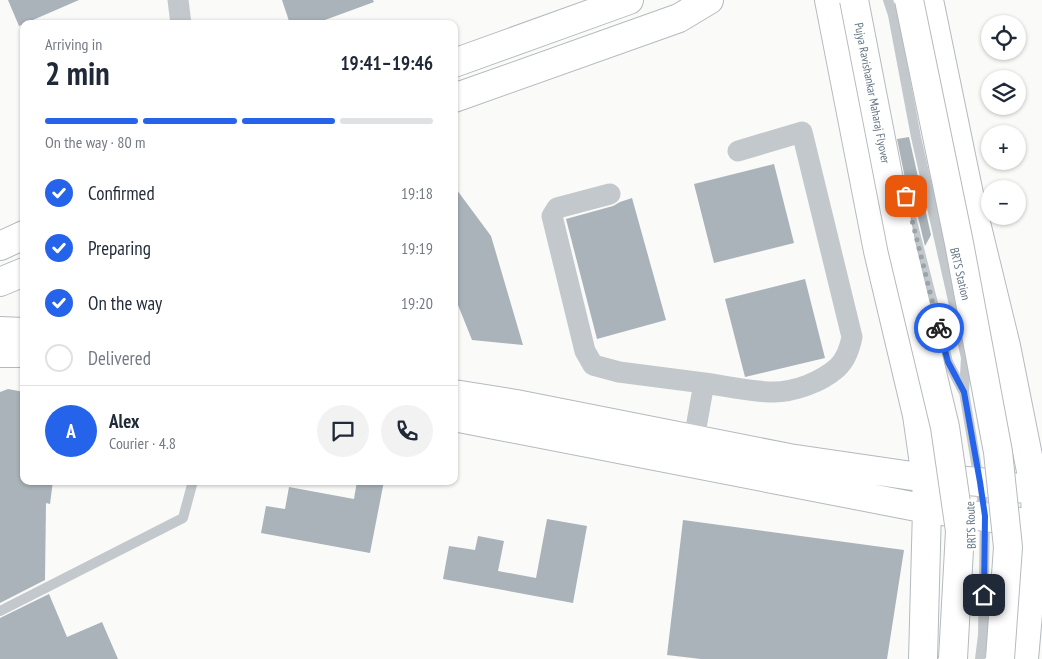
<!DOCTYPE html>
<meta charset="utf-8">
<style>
body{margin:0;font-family:"PT Sans Narrow",sans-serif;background:#f2f2f3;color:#1f2937;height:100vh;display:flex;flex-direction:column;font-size:19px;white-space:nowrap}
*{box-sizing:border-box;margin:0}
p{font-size:16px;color:#747a83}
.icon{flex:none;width:28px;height:28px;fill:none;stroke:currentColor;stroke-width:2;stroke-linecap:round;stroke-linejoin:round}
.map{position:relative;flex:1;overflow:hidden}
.details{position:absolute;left:20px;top:20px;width:438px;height:465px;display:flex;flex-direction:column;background:#fff;border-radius:10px;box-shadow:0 1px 4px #0004}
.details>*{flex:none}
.fabs{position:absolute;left:981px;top:15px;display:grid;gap:10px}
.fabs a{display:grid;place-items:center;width:45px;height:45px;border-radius:50%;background:#fff;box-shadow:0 1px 4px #0004;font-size:25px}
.pin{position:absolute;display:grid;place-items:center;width:42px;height:42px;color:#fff;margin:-21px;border-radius:10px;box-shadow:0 2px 8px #0006}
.courier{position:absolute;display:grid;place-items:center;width:50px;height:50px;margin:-25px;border:4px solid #2563eb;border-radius:50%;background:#fff;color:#222;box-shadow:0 1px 6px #0007}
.overview em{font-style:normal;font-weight:700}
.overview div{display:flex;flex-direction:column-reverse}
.overview{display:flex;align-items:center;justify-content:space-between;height:85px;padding:0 25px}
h1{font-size:32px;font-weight:700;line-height:38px}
.bar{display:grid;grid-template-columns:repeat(4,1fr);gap:8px 5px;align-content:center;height:60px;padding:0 25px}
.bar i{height:6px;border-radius:4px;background:#e0e1e3}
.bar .active{background:#2563eb}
.bar p{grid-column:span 4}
.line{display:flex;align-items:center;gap:12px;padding:0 25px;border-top:1px solid #e0e1e3}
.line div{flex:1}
.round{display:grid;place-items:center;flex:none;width:52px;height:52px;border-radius:26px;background:#f2f2f3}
ol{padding:0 25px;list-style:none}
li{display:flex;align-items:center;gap:15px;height:55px}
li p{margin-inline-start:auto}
li .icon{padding:5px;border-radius:50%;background:#2563eb;color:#fff;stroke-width:4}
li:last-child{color:#747a83}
li i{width:28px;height:28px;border:2px solid #e0e1e3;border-radius:50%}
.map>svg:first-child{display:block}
.building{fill:#aab3b9}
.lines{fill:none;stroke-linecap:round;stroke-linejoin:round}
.secondary-casing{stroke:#b3babf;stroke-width:30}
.lane{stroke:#c3c8cc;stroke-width:10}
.street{stroke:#c3c8cc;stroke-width:21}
.secondary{stroke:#fff;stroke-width:28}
.primary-bridge-casing{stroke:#b5babe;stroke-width:30;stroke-linecap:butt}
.primary-bridge{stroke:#fff;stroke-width:28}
.done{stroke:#99a4ac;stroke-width:5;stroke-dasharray:0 9}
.route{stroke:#2563eb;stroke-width:6}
.labels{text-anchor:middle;stroke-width:5;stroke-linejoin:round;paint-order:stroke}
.street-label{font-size:12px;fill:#657683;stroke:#fff}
</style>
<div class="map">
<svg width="1042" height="659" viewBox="0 0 1042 659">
<rect width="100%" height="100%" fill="#fafaf8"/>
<path class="building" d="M 8,0 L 79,0 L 19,26 Z
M 282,0 L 373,0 L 374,2 L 314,24 L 290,24 Z
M 909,137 L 931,235 L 925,246 L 911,188 L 906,183 L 897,139 Z
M 774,164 L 794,243 L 714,263 L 694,184 Z
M 454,186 L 491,236 L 523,345 L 472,340 L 454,295 Z
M 632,198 L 666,320 L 597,339 L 566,219 L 613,206 L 620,202 Z
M 805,279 L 825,358 L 745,377 L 725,299 Z
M 8,389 L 24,392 L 24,481 L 53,481 L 50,504 L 46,503 L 45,580 L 0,603 L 0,392 Z
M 357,481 L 384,481 L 370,553 L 261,533 L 266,506 L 285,509 L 289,487 L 354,499 Z
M 547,519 L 587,526 L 573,603 L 443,579 L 449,546 L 475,550 L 478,536 L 504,541 L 498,571 L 536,578 Z
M 683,520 L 904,550 L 887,659 L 701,659 L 667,655 Z
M 49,594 L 67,637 L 102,622 L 118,659 L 0,659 L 0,618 Z"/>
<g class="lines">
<defs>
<path id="secondary" d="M 829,0 L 878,251 L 917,415 L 926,478 L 927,509 L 923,659
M 929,0 L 969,194 L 1006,346 L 1035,491 L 1036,524 L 1024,659
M 454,63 L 629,0
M 454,98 L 679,18 L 709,0
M 0,246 L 24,235
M 0,282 L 24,272
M 0,331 L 24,332
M 0,353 L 24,353
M 454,394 L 516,404 L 789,458 L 926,478 L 980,482 L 1024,489
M 454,417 L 927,509 L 1028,523"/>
</defs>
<use href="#secondary" class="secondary-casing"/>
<path class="lane" d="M 888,0 L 893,15 L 916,137 L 966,358 L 964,392 L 985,516 L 983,635 L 980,659
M 904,190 L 948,362 L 963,391
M 0,611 L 183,518 L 193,481"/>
<path class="street" d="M 178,0 L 181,24
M 610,194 L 557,208 L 552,216 L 585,351 L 593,365 L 619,372 L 704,383 L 694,439
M 704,383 C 726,386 751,392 773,392 C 795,392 821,382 837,368 C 846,360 850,347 852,337 L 802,132 L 738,151"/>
<use href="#secondary" class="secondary"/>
<defs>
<path id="primary-bridge" d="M 854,0 L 902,247 L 945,427 L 960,531 L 953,659
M 909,0 L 959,243 L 998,452 L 1008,547 L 1000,659"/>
</defs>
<use href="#primary-bridge" class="primary-bridge-casing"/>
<use href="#primary-bridge" class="primary-bridge"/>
</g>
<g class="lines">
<path class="done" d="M 906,196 L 939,328"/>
<path class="route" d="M 939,328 L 948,362 L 964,392 L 980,482 L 985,516 L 984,595"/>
</g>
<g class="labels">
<g class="street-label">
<text transform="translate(872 93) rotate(79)" y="4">Pujya Ravishankar Maharaj Flyover</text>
<text transform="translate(960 274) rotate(77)" y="4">BRTS Station</text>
<text transform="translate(971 525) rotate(-92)" y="4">BRTS Route</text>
</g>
</g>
</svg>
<div class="fabs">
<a><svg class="icon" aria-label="locate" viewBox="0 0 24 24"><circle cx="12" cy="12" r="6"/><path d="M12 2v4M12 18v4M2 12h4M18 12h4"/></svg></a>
<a><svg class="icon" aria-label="layers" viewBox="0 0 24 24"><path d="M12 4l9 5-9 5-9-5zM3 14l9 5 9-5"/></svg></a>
<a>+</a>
<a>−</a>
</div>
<div class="pin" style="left:906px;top:196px;background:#ea580c"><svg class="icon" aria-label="bag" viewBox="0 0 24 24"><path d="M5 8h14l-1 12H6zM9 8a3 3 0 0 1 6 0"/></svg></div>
<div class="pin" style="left:984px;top:595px;background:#1f2937"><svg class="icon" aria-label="home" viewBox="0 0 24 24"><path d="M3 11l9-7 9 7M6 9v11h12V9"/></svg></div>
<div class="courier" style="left:939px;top:328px"><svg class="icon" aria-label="bike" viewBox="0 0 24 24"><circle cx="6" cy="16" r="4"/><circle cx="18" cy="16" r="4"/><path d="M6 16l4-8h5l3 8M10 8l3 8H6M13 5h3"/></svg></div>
<section class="details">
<div class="overview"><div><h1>2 min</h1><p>Arriving in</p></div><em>19:41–19:46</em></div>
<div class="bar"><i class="active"></i><i class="active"></i><i class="active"></i><i></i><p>On the way · 80 m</p></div>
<ol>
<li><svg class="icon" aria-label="check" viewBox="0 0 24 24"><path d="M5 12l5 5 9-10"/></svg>Confirmed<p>19:18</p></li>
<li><svg class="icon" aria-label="check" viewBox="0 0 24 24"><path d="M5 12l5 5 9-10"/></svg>Preparing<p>19:19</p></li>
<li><svg class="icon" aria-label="check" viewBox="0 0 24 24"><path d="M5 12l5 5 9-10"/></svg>On the way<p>19:20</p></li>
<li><i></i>Delivered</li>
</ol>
<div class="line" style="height:90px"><b class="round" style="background:#2563eb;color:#fff">A</b><div><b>Alex</b><p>Courier · 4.8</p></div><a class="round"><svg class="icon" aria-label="chat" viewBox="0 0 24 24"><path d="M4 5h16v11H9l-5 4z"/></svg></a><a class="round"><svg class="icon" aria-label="phone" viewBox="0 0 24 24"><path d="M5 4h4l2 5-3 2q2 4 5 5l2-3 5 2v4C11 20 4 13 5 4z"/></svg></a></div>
</section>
</div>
